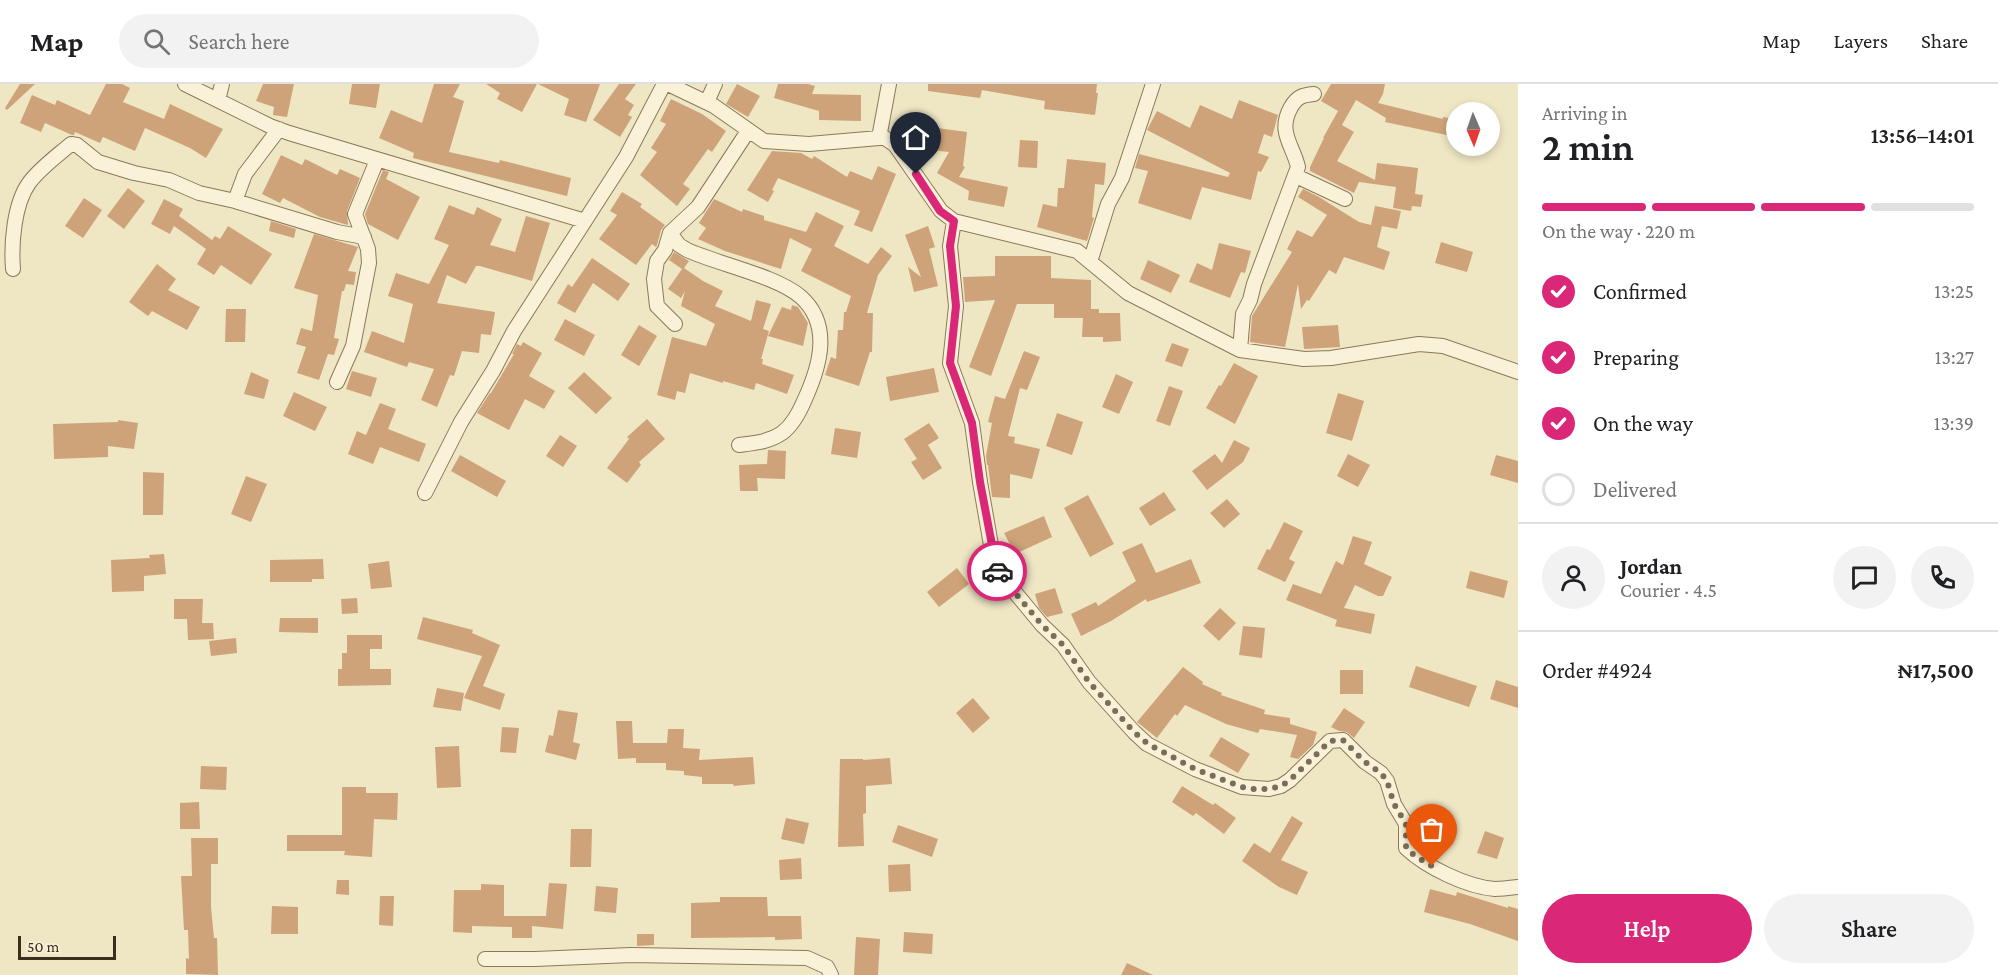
<!DOCTYPE html>
<meta charset="utf-8">
<style>
body{margin:0;font-family:"Crimson Pro",serif;background:#f2f2f2;color:#202124;height:100vh;display:flex;flex-direction:column;font-size:22px;white-space:nowrap}
*{box-sizing:border-box;margin:0}
p{font-size:20px;color:#757577}
.icon{flex:none;width:33px;height:33px;fill:none;stroke:currentColor;stroke-width:2;stroke-linecap:round;stroke-linejoin:round}
.map{position:relative;flex:1;overflow:hidden}
.drawer{display:flex;flex-direction:column;background:#fff;width:480px}
.drawer>*{flex:none}
.needle{width:39px;rotate:178deg}
.buttons{position:absolute;left:1446px;top:18px;display:grid;gap:12px}
.buttons a{display:grid;place-items:center;width:54px;height:54px;border-radius:50%;background:#fff;box-shadow:0 3px 9px #0003;font-size:30px}
.scale{position:absolute;left:18px;bottom:15px;width:98px;box-sizing:border-box;padding-left:6px;border:3px solid #3a2e1e;border-top:0;font-size:16px;line-height:21px;white-space:nowrap;color:#3a2e1e;-webkit-text-stroke:4px #f6efd4;paint-order:stroke}
.pin{position:absolute;display:grid;place-items:center;width:51px;height:51px;color:#fff;margin:-62px -26px;border-radius:50% 50% 50% 0;rotate:-45deg;box-shadow:0 0 6px #0007}
.pin .icon{rotate:45deg}
.courier{position:absolute;display:grid;place-items:center;width:60px;height:60px;margin:-30px;border:4px solid #db2777;border-radius:50%;background:#fff;color:#222;box-shadow:0 2px 8px #0007}
.headline em{font-style:normal;font-weight:600}
.headline div{display:flex;flex-direction:column-reverse}
.headline{display:flex;align-items:center;justify-content:space-between;height:102px;padding:0 24px}
h1{font-size:39px;font-weight:600;line-height:45px}
.bar{display:grid;grid-template-columns:repeat(4,1fr);gap:9px 6px;align-content:center;height:72px;padding:0 24px}
.bar i{height:8px;border-radius:4px;background:#e0e0e0}
.bar .active{background:#db2777}
.bar p{grid-column:span 4}
.line{display:flex;align-items:center;gap:15px;padding:0 24px;border-top:2px solid #e0e0e0}
.line div{flex:1}
.round{display:grid;place-items:center;flex:none;width:63px;height:63px;border-radius:32px;background:#f2f2f2}
ol{padding:0 24px;list-style:none}
li{display:flex;align-items:center;gap:18px;height:66px}
li p{margin-inline-start:auto}
li .icon{padding:6px;border-radius:50%;background:#db2777;color:#fff;stroke-width:4}
li:last-child{color:#757577}
li i{width:33px;height:33px;border:3px solid #e0e0e0;border-radius:50%}
.button{display:flex;gap:12px;margin-top:auto;padding:12px 24px}
.button a{flex:1;height:69px;border-radius:36px;background:#db2777;color:#fff;font-size:24px;font-weight:600;line-height:69px;text-align:center}
.button a+a{background:#f2f2f2;color:#202124}
header{display:flex;align-items:center;gap:36px;box-sizing:border-box;height:84px;padding:0 30px;background:#fff;border-bottom:2px solid #e0e0e0}
header strong{font-size:28px}
nav{display:flex;gap:33px;margin-inline-start:auto;font-size:21px}
.search{width:420px;height:54px;background:#f2f2f2;display:flex;align-items:center;gap:15px;box-sizing:border-box;padding:0 21px;border-radius:33px;color:#757577;font-size:22px}
main{display:flex;flex:1;min-height:0}
.map>svg:first-child{display:block}
.building{fill:#cea379}
.lines{fill:none;stroke-linecap:round;stroke-linejoin:round}
.street-casing{stroke:#8b785a;stroke-width:16}
.street{stroke:#faf2d8;stroke-width:14}
.done{stroke:#796e58;stroke-width:6;stroke-dasharray:0 10.8}
.route{stroke:#db2777;stroke-width:8}
</style>
<header>
<strong>Map</strong>
<div class="search"><svg class="icon" aria-label="search" viewBox="0 0 24 24"><circle cx="10" cy="10" r="6"/><path d="M15 15l6 6"/></svg>Search here</div>
<nav><a>Map</a><a>Layers</a><a>Share</a></nav>
</header>
<main>
<div class="map">
<svg width="1518" height="891" viewBox="0 0 1518 891">
<rect width="100%" height="100%" fill="#efe6c4"/>
<path class="building" d="M 20,0 L 35,0 L 7,26 L 5,24 Z
M 106,0 L 122,0 L 130,4 L 123,18 L 164,35 L 170,20 L 223,45 L 206,74 L 190,64 L 145,44 L 135,67 L 103,53 L 100,59 L 75,48 L 74,51 L 72,51 L 45,39 L 41,48 L 20,39 L 32,11 L 55,21 L 57,16 L 90,31 Z
M 263,0 L 294,0 L 287,33 L 273,31 L 274,23 L 256,17 Z
M 352,0 L 380,0 L 376,24 L 349,20 Z
M 434,0 L 460,0 L 453,13 L 464,17 L 449,68 L 499,79 L 500,76 L 571,94 L 567,112 L 413,74 L 414,69 L 379,54 L 391,26 L 422,39 Z
M 486,0 L 537,0 L 522,28 L 497,15 L 500,9 Z
M 538,0 L 600,0 L 586,38 L 564,31 L 569,15 Z
M 619,0 L 636,0 L 625,15 L 634,21 L 628,31 L 632,33 L 620,53 L 593,36 Z
M 737,0 L 760,12 L 748,33 L 726,20 Z
M 778,0 L 808,0 L 815,2 L 812,10 L 861,11 L 861,37 L 819,36 L 819,27 L 774,14 Z
M 928,0 L 1097,0 L 1096,9 L 1098,9 L 1095,31 L 1044,25 L 1045,17 L 982,6 L 980,14 L 928,7 Z
M 1331,0 L 1385,0 L 1383,10 L 1378,19 L 1443,35 L 1443,33 L 1456,35 L 1456,53 L 1385,38 L 1386,34 L 1356,16 L 1342,41 L 1354,48 L 1337,77 L 1375,96 L 1377,79 L 1418,84 L 1415,110 L 1423,111 L 1421,123 L 1412,122 L 1411,127 L 1393,124 L 1396,103 L 1359,98 L 1354,109 L 1310,87 L 1310,83 L 1324,54 L 1323,54 L 1338,27 L 1321,17 Z
M 671,15 L 702,30 L 726,47 L 712,68 L 708,65 L 683,100 L 690,105 L 677,122 L 640,91 L 657,68 L 651,64 L 666,40 L 660,37 Z
M 1239,16 L 1278,31 L 1272,53 L 1264,50 L 1258,69 L 1269,73 L 1261,88 L 1258,87 L 1251,116 L 1202,103 L 1191,136 L 1138,119 L 1148,87 L 1135,84 L 1139,70 L 1228,93 L 1230,89 L 1147,46 L 1157,27 L 1190,44 L 1200,21 L 1232,35 Z
M 920,41 L 937,42 L 937,44 L 967,48 L 963,82 L 965,83 L 959,93 L 1008,103 L 1004,123 L 968,116 L 969,107 L 937,89 L 949,68 L 922,65 L 920,69 L 908,64 L 906,61 L 909,53 L 919,58 Z
M 1020,56 L 1038,57 L 1037,84 L 1018,83 Z
M 772,67 L 801,69 L 812,75 L 814,72 L 847,93 L 850,87 L 872,96 L 878,82 L 896,90 L 872,148 L 854,141 L 860,127 L 778,94 L 772,106 L 774,107 L 768,118 L 747,106 Z
M 281,71 L 302,81 L 305,75 L 337,91 L 340,85 L 360,94 L 347,127 L 348,141 L 320,133 L 283,114 L 280,119 L 262,110 Z
M 1067,75 L 1106,79 L 1104,101 L 1095,100 L 1092,133 L 1094,134 L 1087,157 L 1037,143 L 1043,120 L 1057,123 L 1058,104 L 1064,104 Z
M 383,86 L 389,88 L 386,95 L 420,113 L 398,156 L 368,140 L 365,130 Z
M 128,104 L 145,117 L 124,145 L 107,132 Z
M 1303,105 L 1319,113 L 1359,138 L 1371,141 L 1375,122 L 1401,127 L 1397,145 L 1382,142 L 1377,163 L 1390,168 L 1384,186 L 1344,173 L 1336,190 L 1329,186 L 1309,217 L 1307,216 L 1301,225 L 1298,200 L 1285,263 L 1250,258 L 1252,232 L 1292,168 L 1287,165 L 1297,146 L 1312,153 L 1327,131 L 1298,113 Z
M 622,108 L 642,120 L 640,123 L 665,141 L 661,146 L 657,161 L 656,163 L 652,160 L 636,181 L 599,155 L 617,131 L 610,127 Z
M 84,114 L 102,126 L 83,154 L 65,142 Z
M 164,115 L 183,125 L 179,132 L 212,156 L 215,152 L 220,155 L 228,142 L 272,170 L 251,201 L 221,181 L 214,191 L 197,180 L 206,165 L 174,142 L 170,150 L 151,140 Z
M 714,115 L 742,128 L 743,125 L 764,132 L 764,136 L 806,148 L 816,128 L 844,142 L 834,162 L 868,180 L 881,163 L 892,172 L 878,191 L 867,229 L 873,229 L 872,268 L 870,268 L 859,302 L 825,291 L 831,273 L 836,275 L 838,246 L 843,246 L 844,228 L 846,228 L 851,212 L 801,187 L 812,165 L 790,154 L 781,185 L 725,167 L 698,155 L 706,144 L 699,139 Z
M 449,121 L 474,131 L 477,123 L 502,135 L 490,161 L 515,168 L 526,132 L 550,139 L 532,197 L 480,182 L 476,182 L 466,200 L 447,191 L 437,219 L 495,228 L 491,251 L 481,250 L 479,269 L 462,267 L 454,292 L 450,291 L 437,323 L 421,316 L 434,285 L 409,278 L 407,283 L 364,268 L 372,247 L 404,259 L 413,220 L 388,212 L 396,189 L 429,200 L 449,161 L 434,155 Z
M 271,137 L 296,145 L 294,154 L 269,147 Z
M 928,142 L 935,163 L 929,165 L 938,202 L 914,208 L 908,183 L 921,193 L 905,151 Z
M 314,150 L 358,163 L 348,187 L 356,188 L 354,201 L 346,200 L 344,207 L 342,207 L 334,254 L 339,255 L 334,271 L 328,270 L 319,296 L 297,289 L 306,263 L 296,260 L 301,244 L 312,247 L 318,211 L 294,204 Z
M 1441,158 L 1473,168 L 1467,188 L 1435,179 Z
M 1219,159 L 1251,167 L 1245,189 L 1241,188 L 1230,214 L 1189,198 L 1197,179 L 1212,186 Z
M 674,168 L 689,177 L 684,184 L 703,197 L 723,207 L 715,222 L 751,237 L 756,216 L 771,220 L 763,245 L 769,247 L 761,275 L 763,275 L 762,280 L 794,291 L 787,310 L 756,299 L 754,306 L 723,297 L 723,299 L 690,289 L 685,309 L 677,307 L 675,316 L 657,311 L 672,253 L 706,262 L 715,240 L 681,222 L 685,207 L 681,214 L 668,205 L 682,185 L 669,176 Z
M 995,172 L 1051,172 L 1051,194 L 1091,196 L 1091,225 L 1099,225 L 1099,229 L 1120,229 L 1121,257 L 1103,258 L 1103,253 L 1082,253 L 1083,234 L 1054,234 L 1054,220 L 1017,220 L 991,292 L 969,283 L 995,216 L 965,218 L 963,193 L 995,192 Z
M 592,174 L 630,200 L 618,217 L 593,199 L 575,229 L 557,219 L 568,200 L 572,203 Z
M 1148,176 L 1180,191 L 1171,209 L 1140,195 Z
M 157,180 L 176,195 L 168,206 L 200,223 L 187,246 L 152,227 L 148,232 L 129,218 Z
M 792,221 L 798,223 L 808,239 L 803,262 L 768,252 L 782,223 L 791,226 Z
M 226,225 L 246,225 L 245,258 L 225,258 Z
M 565,235 L 595,251 L 584,272 L 554,256 Z
M 639,241 L 657,252 L 639,282 L 621,271 Z
M 1338,241 L 1340,263 L 1304,265 L 1302,243 Z
M 523,258 L 542,269 L 529,292 L 555,307 L 544,325 L 525,315 L 509,346 L 477,329 L 490,309 L 491,309 L 514,270 L 512,270 L 517,260 L 521,262 Z
M 1172,259 L 1189,265 L 1182,283 L 1165,277 Z
M 1024,267 L 1040,273 L 1027,306 L 1020,304 L 1008,352 L 1015,353 L 1014,359 L 1040,365 L 1032,395 L 1010,390 L 1010,414 L 992,413 L 988,381 L 987,381 L 986,372 L 992,339 L 988,338 L 990,330 L 995,312 L 1005,315 Z
M 1234,279 L 1258,292 L 1235,340 L 1206,324 L 1219,301 L 1221,302 Z
M 934,284 L 939,308 L 890,317 L 886,293 Z
M 352,287 L 377,294 L 371,313 L 346,305 Z
M 251,288 L 269,296 L 264,315 L 244,310 Z
M 584,288 L 612,314 L 596,330 L 568,304 Z
M 1116,290 L 1133,298 L 1119,330 L 1102,323 Z
M 1169,302 L 1183,307 L 1170,342 L 1156,337 Z
M 294,308 L 327,323 L 315,347 L 283,332 Z
M 1338,309 L 1364,317 L 1352,357 L 1326,349 Z
M 380,319 L 396,325 L 388,345 L 426,360 L 419,378 L 380,363 L 373,380 L 348,370 L 357,347 L 366,351 Z
M 1057,329 L 1083,338 L 1072,371 L 1046,362 Z
M 647,335 L 665,355 L 639,378 L 641,381 L 627,399 L 607,384 L 629,355 L 627,353 Z
M 118,336 L 138,339 L 134,365 L 108,362 L 108,373 L 54,375 L 53,340 L 118,338 Z
M 929,339 L 939,354 L 928,361 L 942,384 L 923,396 L 911,378 L 917,375 L 904,355 Z
M 835,344 L 861,348 L 857,374 L 831,370 Z
M 560,351 L 577,362 L 563,383 L 546,372 Z
M 1234,356 L 1250,364 L 1243,378 L 1207,406 L 1192,387 L 1215,370 L 1222,379 Z
M 768,366 L 786,367 L 785,395 L 757,394 L 758,407 L 740,407 L 739,381 L 767,380 Z
M 1348,370 L 1370,381 L 1358,403 L 1337,392 Z
M 460,371 L 506,397 L 497,413 L 451,387 Z
M 1496,371 L 1518,377 L 1518,399 L 1490,391 Z
M 143,388 L 164,389 L 163,431 L 143,431 Z
M 246,392 L 267,400 L 251,438 L 231,430 Z
M 1164,408 L 1176,426 L 1150,442 L 1139,424 Z
M 1088,411 L 1114,460 L 1090,473 L 1064,424 Z
M 1227,415 L 1240,430 L 1224,444 L 1210,429 Z
M 1044,432 L 1052,453 L 1015,470 L 1004,449 Z
M 1284,438 L 1303,447 L 1289,475 L 1295,478 L 1285,498 L 1257,485 L 1267,465 L 1270,466 Z
M 1353,452 L 1372,458 L 1364,480 L 1392,493 L 1383,512 L 1378,512 L 1355,501 L 1344,524 L 1375,530 L 1371,550 L 1335,542 L 1337,536 L 1286,516 L 1293,500 L 1321,510 L 1336,477 L 1343,481 Z
M 1142,459 L 1156,489 L 1191,475 L 1201,499 L 1147,518 L 1146,515 L 1111,537 L 1081,552 L 1071,530 L 1096,518 L 1098,522 L 1136,497 L 1122,468 Z
M 164,470 L 166,490 L 144,492 L 144,507 L 112,508 L 111,476 L 150,474 L 149,471 Z
M 323,475 L 324,495 L 312,495 L 312,498 L 270,498 L 270,476 Z
M 389,477 L 392,503 L 371,505 L 368,480 Z
M 957,484 L 969,500 L 939,523 L 927,508 Z
M 1470,487 L 1508,497 L 1504,514 L 1466,504 Z
M 1055,504 L 1063,529 L 1047,533 L 1039,524 L 1035,510 Z
M 357,514 L 358,529 L 342,530 L 341,515 Z
M 174,515 L 203,515 L 202,539 L 213,539 L 214,555 L 188,556 L 187,535 L 174,535 Z
M 1220,524 L 1236,539 L 1219,557 L 1203,542 Z
M 423,533 L 473,546 L 472,549 L 500,561 L 483,602 L 505,610 L 500,626 L 464,614 L 482,572 L 417,555 Z
M 280,534 L 318,534 L 318,549 L 279,548 Z
M 1243,542 L 1265,544 L 1262,574 L 1239,571 Z
M 347,551 L 382,551 L 382,565 L 370,565 L 370,585 L 391,585 L 391,601 L 338,602 L 338,585 L 342,585 L 342,569 L 347,569 Z
M 236,554 L 237,569 L 211,572 L 209,557 Z
M 1416,582 L 1477,602 L 1469,623 L 1409,603 Z
M 1183,583 L 1203,598 L 1202,600 L 1222,609 L 1221,611 L 1265,626 L 1264,630 L 1290,634 L 1290,640 L 1317,648 L 1313,661 L 1298,675 L 1290,673 L 1297,651 L 1260,645 L 1258,649 L 1226,640 L 1185,621 L 1177,632 L 1175,630 L 1157,654 L 1137,638 Z
M 1340,586 L 1363,586 L 1363,610 L 1340,610 Z
M 1496,596 L 1518,603 L 1518,624 L 1490,615 Z
M 437,604 L 464,609 L 461,627 L 433,623 Z
M 973,614 L 990,634 L 973,649 L 956,629 Z
M 1344,624 L 1365,638 L 1354,654 L 1347,648 L 1339,647 L 1331,643 Z
M 558,626 L 578,629 L 573,658 L 580,660 L 576,676 L 545,668 L 549,651 L 553,652 Z
M 616,637 L 632,637 L 633,659 L 667,659 L 668,645 L 684,645 L 683,664 L 700,665 L 699,676 L 753,673 L 755,700 L 734,702 L 733,700 L 702,700 L 702,693 L 684,691 L 684,687 L 666,686 L 666,679 L 636,679 L 636,674 L 618,675 Z
M 502,643 L 519,644 L 516,669 L 500,668 Z
M 1221,653 L 1250,670 L 1238,689 L 1209,672 Z
M 459,662 L 461,703 L 437,704 L 435,663 Z
M 890,674 L 892,700 L 866,702 L 866,729 L 863,730 L 864,762 L 838,763 L 840,675 L 863,675 L 863,676 Z
M 201,682 L 227,683 L 226,706 L 200,705 Z
M 1182,702 L 1213,721 L 1215,719 L 1236,734 L 1224,750 L 1196,729 L 1193,732 L 1172,718 Z
M 342,703 L 366,703 L 366,709 L 398,709 L 397,736 L 374,735 L 372,773 L 344,771 L 345,767 L 287,767 L 287,751 L 342,751 Z
M 199,718 L 200,745 L 180,745 L 180,719 Z
M 1292,732 L 1303,739 L 1281,776 L 1308,788 L 1297,811 L 1279,803 L 1242,777 L 1254,759 L 1270,769 Z
M 786,734 L 809,739 L 804,760 L 781,755 Z
M 898,741 L 938,755 L 932,773 L 892,758 Z
M 571,745 L 592,745 L 591,783 L 570,783 Z
M 1485,747 L 1504,754 L 1497,775 L 1477,769 Z
M 191,754 L 218,754 L 218,780 L 211,780 L 211,823 L 214,854 L 217,854 L 218,891 L 186,890 L 186,874 L 189,875 L 188,846 L 184,846 L 181,792 L 192,792 Z
M 801,774 L 802,795 L 780,796 L 779,776 Z
M 910,780 L 911,807 L 889,808 L 888,781 Z
M 337,796 L 349,796 L 349,811 L 336,810 Z
M 549,799 L 567,800 L 563,845 L 532,842 L 532,854 L 512,854 L 512,843 L 472,842 L 472,849 L 453,848 L 454,806 L 481,806 L 481,800 L 504,801 L 504,832 L 546,832 Z
M 596,802 L 618,804 L 616,829 L 594,827 Z
M 1430,805 L 1456,812 L 1457,808 L 1508,824 L 1508,822 L 1518,825 L 1518,857 L 1470,840 L 1424,828 Z
M 380,812 L 394,812 L 393,842 L 379,841 Z
M 720,813 L 767,813 L 768,832 L 801,832 L 802,855 L 775,856 L 775,853 L 691,854 L 691,819 L 720,818 Z
M 272,822 L 298,823 L 298,850 L 271,850 Z
M 904,848 L 933,850 L 932,870 L 903,868 Z
M 637,850 L 654,850 L 654,861 L 637,862 Z
M 856,853 L 880,855 L 878,891 L 854,891 Z
M 1127,879 L 1153,891 L 1121,891 Z"/>
<g class="lines">
<defs>
<path id="street" d="M 185,0 L 270,42 L 289,49 L 585,137
M 668,0 L 714,22 L 764,57 L 809,60 L 879,54 L 885,54 L 895,61 L 941,127 L 954,137 L 1077,167 L 1128,209 L 1240,266 L 1304,275 L 1331,274 L 1419,260 L 1443,262 L 1518,288
M 218,16 L 222,0
M 707,18 L 715,0
M 879,54 L 889,0
M 1296,92 L 1345,115
M 235,117 L 245,90 L 279,45
M 954,137 L 950,162 L 956,222 L 950,279 L 972,339 L 980,398 L 995,484 L 1042,541 L 1063,561 L 1089,598 L 1134,648 L 1147,660 L 1195,685 L 1242,703 L 1269,705 L 1281,702 L 1290,696 L 1330,657 L 1343,656 L 1365,678 L 1381,689 L 1387,697 L 1394,720 L 1406,740 L 1406,764 C 1426,783 1467,803 1495,805 C 1502,805 1510,804 1518,803
M 670,149 L 679,161 L 687,166 C 718,180 777,192 801,213 C 832,241 820,282 805,315 C 800,327 793,341 782,349 C 769,358 755,359 739,361
M 1090,178 L 1108,120 L 1122,94 L 1153,0
M 13,185 C 11,160 14,120 29,99 C 40,84 57,72 71,60 L 77,61 L 98,78 L 134,89 L 169,96 L 199,109 L 235,117 L 337,148 L 364,153
M 675,240 L 657,222 L 654,195 L 657,177 L 665,166 L 670,149 L 698,123 L 748,47
M 1240,266 L 1243,230 L 1250,216 L 1254,200 L 1298,83 C 1293,61 1277,48 1291,23 C 1297,13 1302,11 1314,10
M 337,298 L 353,262 L 369,179 L 368,165 L 355,130 L 377,76
M 425,409 L 461,338 L 493,287 L 514,247 L 626,73 L 664,0
M 485,875 L 535,875 L 631,871 L 807,874 L 827,883 L 831,891"/>
</defs>
<use href="#street" class="street-casing"/>
<use href="#street" class="street"/>
</g>
<g class="lines">
<path class="done" d="M 997,487 L 1042,541 L 1063,561 L 1089,598 L 1134,648 L 1148,660 L 1195,685 L 1242,703 L 1254,705 L 1269,705 L 1281,702 L 1290,696 L 1330,657 L 1343,656 L 1365,678 L 1381,689 L 1387,697 L 1394,720 L 1406,740 L 1406,764 L 1415,772 L 1432,782"/>
<path class="route" d="M 916,90 L 940,127 L 954,137 L 950,162 L 956,222 L 950,279 L 972,339 L 980,398 L 997,487"/>
</g>
</svg>
<div class="buttons">
<a><svg class="needle" viewBox="-14 -14 28 28"><path d="M0-13l5 13h-10z" fill="#e53935"/><path d="M0 13l5-13h-10z" fill="#757577"/></svg></a>
</div>
<div class="scale">50 m</div>
<div class="pin" style="left:1432px;top:782px;background:#ea580c"><svg class="icon" aria-label="bag" viewBox="0 0 24 24"><path d="M5 8h14l-1 12H6zM9 8a3 3 0 0 1 6 0"/></svg></div>
<div class="pin" style="left:916px;top:90px;background:#1f2937"><svg class="icon" aria-label="home" viewBox="0 0 24 24"><path d="M3 11l9-7 9 7M6 9v11h12V9"/></svg></div>
<div class="courier" style="left:997px;top:487px"><svg class="icon" aria-label="car" viewBox="0 0 24 24"><path d="M5 17H2v-5l4-1 3-4h7l3 4 3 1v5h-3M9 17h6M6 11h13"/><circle cx="7" cy="17" r="2"/><circle cx="17" cy="17" r="2"/></svg></div>
</div>
<section class="drawer">
<div class="headline"><div><h1>2 min</h1><p>Arriving in</p></div><em>13:56–14:01</em></div>
<div class="bar"><i class="active"></i><i class="active"></i><i class="active"></i><i></i><p>On the way · 220 m</p></div>
<ol>
<li><svg class="icon" aria-label="check" viewBox="0 0 24 24"><path d="M5 12l5 5 9-10"/></svg>Confirmed<p>13:25</p></li>
<li><svg class="icon" aria-label="check" viewBox="0 0 24 24"><path d="M5 12l5 5 9-10"/></svg>Preparing<p>13:27</p></li>
<li><svg class="icon" aria-label="check" viewBox="0 0 24 24"><path d="M5 12l5 5 9-10"/></svg>On the way<p>13:39</p></li>
<li><i></i>Delivered</li>
</ol>
<div class="line" style="height:108px"><a class="round"><svg class="icon" aria-label="person" viewBox="0 0 24 24"><circle cx="12" cy="8" r="4"/><path d="M4 21q1-7 8-7t8 7"/></svg></a><div><b>Jordan</b><p>Courier · 4.5</p></div><a class="round"><svg class="icon" aria-label="chat" viewBox="0 0 24 24"><path d="M4 5h16v11H9l-5 4z"/></svg></a><a class="round"><svg class="icon" aria-label="phone" viewBox="0 0 24 24"><path d="M5 4h4l2 5-3 2q2 4 5 5l2-3 5 2v4C11 20 4 13 5 4z"/></svg></a></div>
<div class="line" style="height:78px"><div>Order #4924</div><b>₦17,500</b></div>
<div class="button"><a>Help</a><a>Share</a></div>
</section>
</main>
